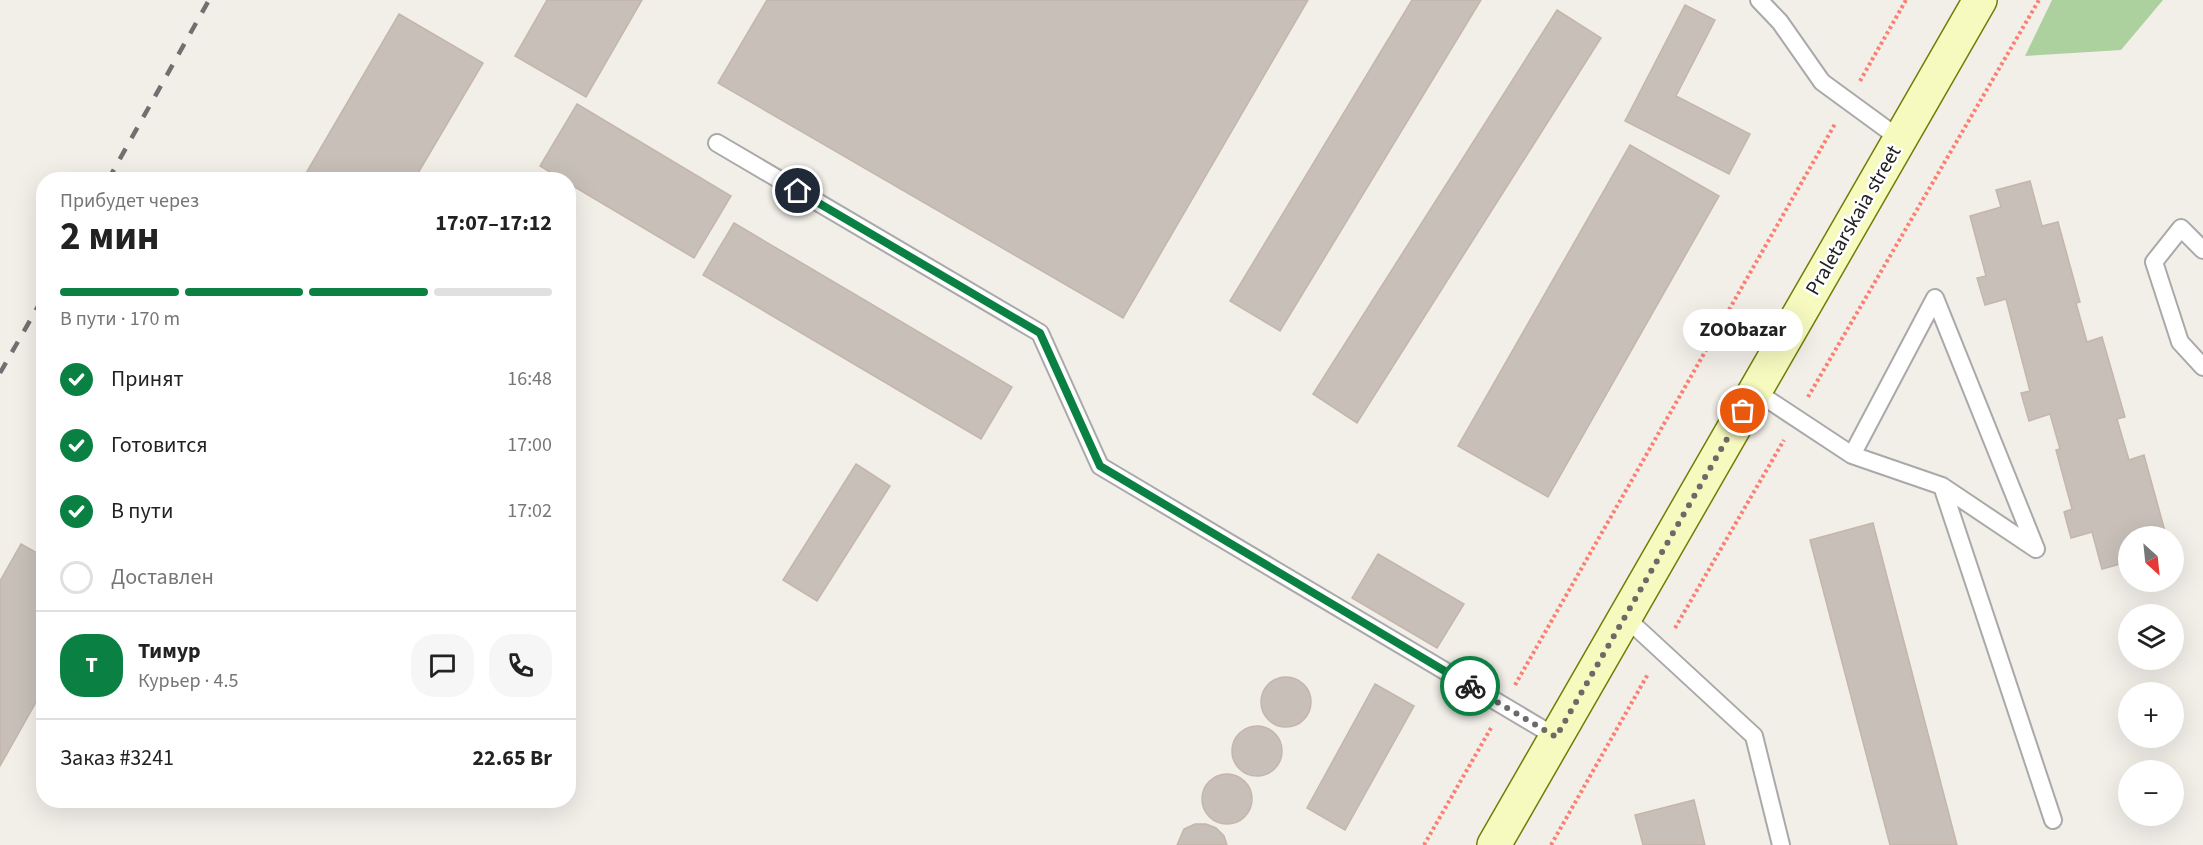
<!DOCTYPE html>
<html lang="ru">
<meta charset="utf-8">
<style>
body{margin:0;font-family:"Source Sans 3",sans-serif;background:#f6f6f6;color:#222;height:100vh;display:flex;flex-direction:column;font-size:22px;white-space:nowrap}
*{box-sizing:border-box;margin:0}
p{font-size:20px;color:#767676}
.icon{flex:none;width:33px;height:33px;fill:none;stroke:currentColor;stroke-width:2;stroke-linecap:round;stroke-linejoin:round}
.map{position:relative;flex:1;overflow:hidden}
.side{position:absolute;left:36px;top:172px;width:540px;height:636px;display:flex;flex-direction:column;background:#fff;border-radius:24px;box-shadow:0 6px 24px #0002}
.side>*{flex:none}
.needle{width:39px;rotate:153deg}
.controls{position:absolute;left:2118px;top:526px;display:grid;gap:12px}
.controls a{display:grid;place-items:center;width:66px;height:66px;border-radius:50%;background:#fff;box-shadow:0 6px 24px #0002;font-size:30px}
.pin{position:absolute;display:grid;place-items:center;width:51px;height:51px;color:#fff;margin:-26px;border:3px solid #fff;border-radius:50%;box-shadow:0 2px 6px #0007}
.courier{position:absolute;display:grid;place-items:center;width:60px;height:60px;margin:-30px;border:4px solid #0b8043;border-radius:50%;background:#fff;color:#222;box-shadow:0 2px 8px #0007}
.bubble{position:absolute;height:42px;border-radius:21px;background:#fff;box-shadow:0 6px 24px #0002;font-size:20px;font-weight:700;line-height:42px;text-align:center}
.head em{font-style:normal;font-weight:700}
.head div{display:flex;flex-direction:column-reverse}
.head{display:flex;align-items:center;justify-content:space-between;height:102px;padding:0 24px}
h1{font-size:39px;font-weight:700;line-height:45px}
.bar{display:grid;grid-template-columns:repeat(4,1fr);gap:9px 6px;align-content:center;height:72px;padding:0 24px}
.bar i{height:8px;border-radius:4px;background:#e0e0e0}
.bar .current{background:#0b8043}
.bar p{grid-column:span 4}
.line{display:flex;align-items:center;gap:15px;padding:0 24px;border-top:2px solid #e0e0e0}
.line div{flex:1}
.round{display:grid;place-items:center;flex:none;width:63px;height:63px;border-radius:24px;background:#f6f6f6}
ol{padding:0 24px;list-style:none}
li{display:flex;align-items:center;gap:18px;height:66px}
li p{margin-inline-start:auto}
li .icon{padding:6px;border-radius:50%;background:#0b8043;color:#fff;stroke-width:4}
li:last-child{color:#767676}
li i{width:33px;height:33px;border:3px solid #e0e0e0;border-radius:50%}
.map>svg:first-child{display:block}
.forest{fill:#add19e}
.building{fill:#c7bfb8;stroke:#c4b6ab;stroke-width:1.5}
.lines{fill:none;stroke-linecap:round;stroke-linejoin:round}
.service-casing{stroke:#a9a9a9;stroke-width:20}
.secondary-casing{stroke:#707d05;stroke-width:36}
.path{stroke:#fa8072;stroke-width:4;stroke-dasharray:3 3;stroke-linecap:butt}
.service{stroke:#fff;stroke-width:16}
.secondary{stroke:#f7fabf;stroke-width:33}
.rail{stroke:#707070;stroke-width:4.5;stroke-dasharray:12 12;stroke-linecap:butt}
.done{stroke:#6b6a68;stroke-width:6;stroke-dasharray:0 10.8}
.route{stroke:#0b8043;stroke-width:8}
.labels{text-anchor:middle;stroke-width:5;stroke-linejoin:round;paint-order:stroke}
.street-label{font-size:21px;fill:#222;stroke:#fff}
</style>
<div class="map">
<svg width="2203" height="845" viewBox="0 0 2203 845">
<rect width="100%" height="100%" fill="#f2efe9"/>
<path class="forest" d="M 2052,0 L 2163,0 L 2121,50 L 2025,56 Z"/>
<path class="building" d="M 547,0 L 642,0 L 586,97 L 515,56 Z
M 767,0 L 1308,0 L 1123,318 L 718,83 Z
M 1412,0 L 1481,0 L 1280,331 L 1230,301 Z
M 1685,5 L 1715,20 L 1676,96 L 1750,134 L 1729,174 L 1625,121 Z
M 1557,10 L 1601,38 L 1357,423 L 1313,394 Z
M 399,14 L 483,63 L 414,180 L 302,180 Z
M 577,104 L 731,196 L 694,258 L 568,183 L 568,180 L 563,180 L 540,166 Z
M 1630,145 L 1719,196 L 1548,497 L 1458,446 Z
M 2030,181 L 2042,226 L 2058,222 L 2080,302 L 2076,303 L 2087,342 L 2102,337 L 2125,417 L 2117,419 L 2129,460 L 2144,455 L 2166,535 L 2128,537 L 2128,562 L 2102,569 L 2092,532 L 2071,538 L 2064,512 L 2072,509 L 2056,450 L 2060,449 L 2050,414 L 2029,421 L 2021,393 L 2030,391 L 2006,299 L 1985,305 L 1977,278 L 1986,276 L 1970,216 L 2001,207 L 1996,190 Z
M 734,223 L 1012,387 L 981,439 L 703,275 Z
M 856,464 L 890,486 L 817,601 L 783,580 Z
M 1873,523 L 1957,845 L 1890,845 L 1810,540 Z
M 21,544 L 44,557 L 44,688 L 0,766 L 0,581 Z
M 1378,554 L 1464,604 L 1437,648 L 1352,598 Z
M1261 702a25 25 0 1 1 50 0a25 25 0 1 1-50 0Z
M 1375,684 L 1414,706 L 1345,830 L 1307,808 Z
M1232 751a25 25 0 1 1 50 0a25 25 0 1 1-50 0Z
M1202 799a25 25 0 1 1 50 0a25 25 0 1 1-50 0Z
M 1694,800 L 1705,845 L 1643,845 L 1635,815 Z
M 1195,824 L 1206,824 L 1216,828 L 1224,836 L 1227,845 L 1177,845 L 1184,829 Z"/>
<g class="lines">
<defs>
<path id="service" d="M 1759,0 L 1780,22 L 1822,82 L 1900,139
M 717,143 L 1040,333 L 1100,466 L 1556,737
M 2203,250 L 2181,228 L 2154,262 L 2180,342 L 2203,367
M 1755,391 L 1852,455 L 1942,486 L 2053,820
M 1852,455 L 1935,298 L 2036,549 L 1942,486
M 1625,617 L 1754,736 L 1781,845"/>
<path id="secondary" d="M 1494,845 L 1980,0"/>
</defs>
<use href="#service" class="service-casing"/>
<use href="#secondary" class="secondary-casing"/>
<path class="path" d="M 1860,81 L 1906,0
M 1808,397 L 2039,0
M 1675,628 L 1784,440
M 1515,685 L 1835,124
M 1424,845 L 1491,728
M 1551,845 L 1648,674"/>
<use href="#service" class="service"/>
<use href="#secondary" class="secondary"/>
<path class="rail" d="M 108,180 L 209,0
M 0,373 L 44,296"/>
</g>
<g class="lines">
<path class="done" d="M 1470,686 L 1556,737 L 1743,411"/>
<path class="route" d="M 798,191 L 1040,333 L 1100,466 L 1470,686"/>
</g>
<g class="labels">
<g class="street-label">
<text transform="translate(1853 220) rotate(-60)" y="7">Praletarskaia street</text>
</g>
</g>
</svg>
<div class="controls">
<a><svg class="needle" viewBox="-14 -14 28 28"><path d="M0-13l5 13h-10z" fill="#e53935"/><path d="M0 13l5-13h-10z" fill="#767676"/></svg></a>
<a><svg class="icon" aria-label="layers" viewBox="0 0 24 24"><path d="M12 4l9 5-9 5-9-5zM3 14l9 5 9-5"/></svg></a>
<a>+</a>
<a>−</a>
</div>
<div class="pin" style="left:1743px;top:411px;background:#ea580c"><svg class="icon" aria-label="bag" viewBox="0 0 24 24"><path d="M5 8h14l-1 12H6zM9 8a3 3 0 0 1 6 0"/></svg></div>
<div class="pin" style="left:798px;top:191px;background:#1f2937"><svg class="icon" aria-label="home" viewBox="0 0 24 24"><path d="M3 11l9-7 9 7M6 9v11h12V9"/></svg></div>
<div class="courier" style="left:1470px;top:686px"><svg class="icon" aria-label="bike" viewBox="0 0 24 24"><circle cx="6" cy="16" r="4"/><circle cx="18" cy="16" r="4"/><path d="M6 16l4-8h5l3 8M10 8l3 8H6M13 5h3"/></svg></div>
<div class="bubble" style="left:1683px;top:309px;width:120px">ZOObazar</div>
<section class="side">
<div class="head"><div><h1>2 мин</h1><p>Прибудет через</p></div><em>17:07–17:12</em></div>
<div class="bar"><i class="current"></i><i class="current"></i><i class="current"></i><i></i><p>В пути · 170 m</p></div>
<ol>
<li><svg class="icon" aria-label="check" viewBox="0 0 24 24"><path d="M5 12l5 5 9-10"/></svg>Принят<p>16:48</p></li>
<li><svg class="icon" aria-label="check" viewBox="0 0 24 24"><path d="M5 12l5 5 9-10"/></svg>Готовится<p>17:00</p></li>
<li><svg class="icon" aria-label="check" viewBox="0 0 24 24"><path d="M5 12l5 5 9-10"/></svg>В пути<p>17:02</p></li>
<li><i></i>Доставлен</li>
</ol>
<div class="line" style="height:108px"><b class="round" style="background:#0b8043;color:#fff">Т</b><div><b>Тимур</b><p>Курьер · 4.5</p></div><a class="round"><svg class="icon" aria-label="chat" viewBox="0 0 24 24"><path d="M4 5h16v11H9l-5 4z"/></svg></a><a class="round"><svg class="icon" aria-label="phone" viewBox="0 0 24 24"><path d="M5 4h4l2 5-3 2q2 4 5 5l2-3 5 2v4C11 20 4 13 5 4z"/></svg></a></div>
<div class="line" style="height:78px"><div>Заказ #3241</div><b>22.65 Br</b></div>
</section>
</div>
